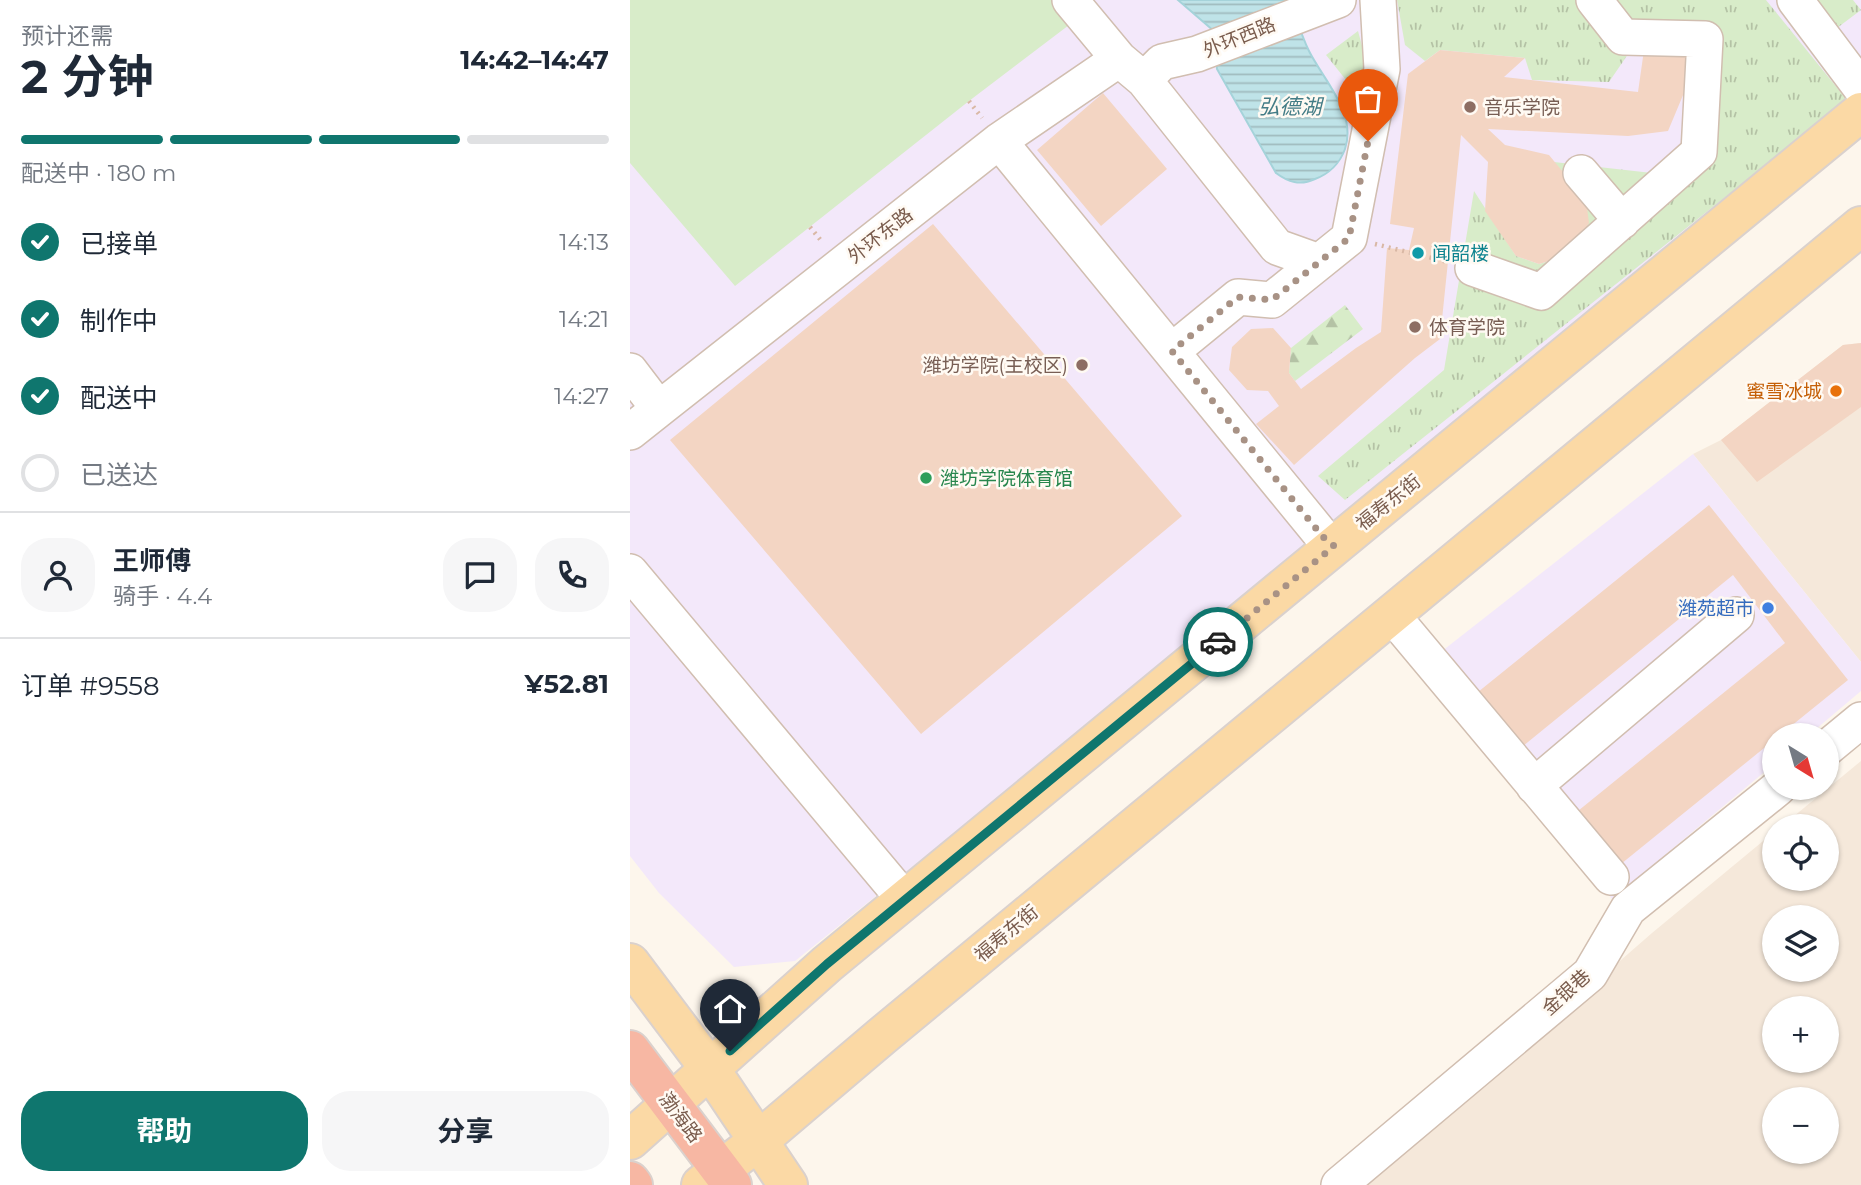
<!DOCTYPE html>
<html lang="zh">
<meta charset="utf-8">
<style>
body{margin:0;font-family:Montserrat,"Noto Sans SC",sans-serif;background:#f6f6f7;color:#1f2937;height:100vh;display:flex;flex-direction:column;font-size:26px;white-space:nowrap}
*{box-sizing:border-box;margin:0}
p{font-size:23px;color:#747a83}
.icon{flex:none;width:38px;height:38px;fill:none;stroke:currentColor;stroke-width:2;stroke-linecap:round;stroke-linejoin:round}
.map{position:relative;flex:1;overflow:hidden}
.side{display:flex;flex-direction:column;background:#fff;width:630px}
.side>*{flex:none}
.needle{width:46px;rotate:143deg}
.tools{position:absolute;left:1132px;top:723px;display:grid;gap:14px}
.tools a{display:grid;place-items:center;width:77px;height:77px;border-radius:50%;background:#fff;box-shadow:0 2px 5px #0004;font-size:35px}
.pin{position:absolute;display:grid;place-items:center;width:60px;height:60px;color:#fff;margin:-72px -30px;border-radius:50% 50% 50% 0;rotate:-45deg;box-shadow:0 0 7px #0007}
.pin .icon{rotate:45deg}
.courier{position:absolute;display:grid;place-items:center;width:70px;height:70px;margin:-35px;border:5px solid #0f766e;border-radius:50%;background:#fff;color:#222;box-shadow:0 2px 9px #0007}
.head em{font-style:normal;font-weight:700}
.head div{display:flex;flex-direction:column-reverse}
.head{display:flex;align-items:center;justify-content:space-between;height:119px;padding:0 21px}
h1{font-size:46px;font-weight:700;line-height:52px}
.bar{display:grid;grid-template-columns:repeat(4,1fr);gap:10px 7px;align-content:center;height:84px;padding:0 21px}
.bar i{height:9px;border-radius:5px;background:#e0e1e3}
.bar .current{background:#0f766e}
.bar p{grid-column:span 4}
.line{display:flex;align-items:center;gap:18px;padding:0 21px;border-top:2px solid #e0e1e3}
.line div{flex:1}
.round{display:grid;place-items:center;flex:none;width:74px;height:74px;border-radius:28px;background:#f6f6f7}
ol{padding:0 21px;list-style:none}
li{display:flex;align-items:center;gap:21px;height:77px}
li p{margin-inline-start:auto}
li .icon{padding:7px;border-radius:50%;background:#0f766e;color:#fff;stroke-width:4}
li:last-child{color:#747a83}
li i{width:38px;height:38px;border:4px solid #e0e1e3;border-radius:50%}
.primary-button{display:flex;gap:14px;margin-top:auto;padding:14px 21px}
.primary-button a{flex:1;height:80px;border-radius:28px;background:#0f766e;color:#fff;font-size:28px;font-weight:700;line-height:80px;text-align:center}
.primary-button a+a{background:#f6f6f7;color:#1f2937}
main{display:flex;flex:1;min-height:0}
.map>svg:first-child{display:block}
.residential{fill:#f5e8da;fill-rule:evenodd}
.education{fill:#f3e8fa}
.grass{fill:url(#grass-tufts)}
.forest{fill:url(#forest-firs)}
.garden{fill:#d8ecc9}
.water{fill:url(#water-rules);stroke:#a5d3da;stroke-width:2}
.building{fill:#f3d5c3}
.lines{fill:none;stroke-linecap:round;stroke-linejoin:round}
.minor-casing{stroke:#d1beb0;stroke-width:38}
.major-casing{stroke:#dad1cd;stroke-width:42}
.highway-casing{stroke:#dad1cd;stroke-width:42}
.path{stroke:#d9b8a5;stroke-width:4.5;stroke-dasharray:2 5;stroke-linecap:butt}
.minor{stroke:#fff;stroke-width:35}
.major{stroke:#fbd9a5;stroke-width:38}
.highway{stroke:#f7b7a3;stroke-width:38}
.done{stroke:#a89285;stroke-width:7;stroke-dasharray:0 12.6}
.route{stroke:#0f766e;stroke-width:9}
.education-dot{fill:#8d6e63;stroke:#fffaf3;stroke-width:2.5}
.culture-dot{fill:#0f9aa8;stroke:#fffaf3;stroke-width:2.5}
.food-dot{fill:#e8710a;stroke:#fffaf3;stroke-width:2.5}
.leisure-dot{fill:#2e9e5b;stroke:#fffaf3;stroke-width:2.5}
.shop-dot{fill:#3f7fe0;stroke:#fffaf3;stroke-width:2.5}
.labels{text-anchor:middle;stroke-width:5;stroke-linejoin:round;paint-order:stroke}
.street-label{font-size:19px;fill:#7a5c4d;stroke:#fffaf3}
.education-label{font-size:19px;fill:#785e54;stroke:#fffaf3;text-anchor:start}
.culture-label{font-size:19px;fill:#0d838f;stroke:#fffaf3;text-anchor:start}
.food-label{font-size:19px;fill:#c56008;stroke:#fffaf3;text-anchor:end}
.leisure-label{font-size:19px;fill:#27864d;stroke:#fffaf3;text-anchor:start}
.shop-label{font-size:19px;fill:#366cbe;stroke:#fffaf3;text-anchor:end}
.water-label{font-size:21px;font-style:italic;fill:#437c86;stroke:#fffaf3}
</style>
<main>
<section class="side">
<div class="head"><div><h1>2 分钟</h1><p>预计还需</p></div><em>14:42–14:47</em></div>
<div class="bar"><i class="current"></i><i class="current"></i><i class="current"></i><i></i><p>配送中 · 180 m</p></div>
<ol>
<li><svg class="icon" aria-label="check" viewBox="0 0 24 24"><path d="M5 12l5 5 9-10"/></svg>已接单<p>14:13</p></li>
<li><svg class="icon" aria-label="check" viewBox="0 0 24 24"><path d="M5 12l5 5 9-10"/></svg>制作中<p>14:21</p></li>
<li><svg class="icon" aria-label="check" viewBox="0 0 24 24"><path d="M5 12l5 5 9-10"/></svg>配送中<p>14:27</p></li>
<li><i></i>已送达</li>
</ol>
<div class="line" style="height:126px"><a class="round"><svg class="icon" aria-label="person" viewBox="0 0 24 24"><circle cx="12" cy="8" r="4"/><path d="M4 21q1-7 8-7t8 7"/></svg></a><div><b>王师傅</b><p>骑手 · 4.4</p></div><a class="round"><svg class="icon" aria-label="chat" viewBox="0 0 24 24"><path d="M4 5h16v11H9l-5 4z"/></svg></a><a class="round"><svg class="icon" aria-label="phone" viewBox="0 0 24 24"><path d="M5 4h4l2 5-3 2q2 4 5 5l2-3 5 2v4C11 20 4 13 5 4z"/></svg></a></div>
<div class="line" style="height:91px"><div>订单 #9558</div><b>¥52.81</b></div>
<div class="primary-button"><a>帮助</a><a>分享</a></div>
</section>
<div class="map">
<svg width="1231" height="1185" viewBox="0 0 1231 1185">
<defs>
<pattern id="grass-tufts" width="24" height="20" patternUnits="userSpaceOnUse" patternTransform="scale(1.75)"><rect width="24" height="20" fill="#d8ecc9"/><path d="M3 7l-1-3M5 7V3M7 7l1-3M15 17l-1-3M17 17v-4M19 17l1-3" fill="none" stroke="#b4c2a5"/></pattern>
<pattern id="forest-firs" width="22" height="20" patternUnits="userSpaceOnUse" patternTransform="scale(1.75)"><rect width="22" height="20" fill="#d8ecc9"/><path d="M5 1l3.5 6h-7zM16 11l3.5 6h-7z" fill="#b4c2a5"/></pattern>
<pattern id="water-rules" width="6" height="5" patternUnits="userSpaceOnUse" patternTransform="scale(1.75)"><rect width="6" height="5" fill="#bfe3e8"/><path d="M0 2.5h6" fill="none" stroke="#a0bbbe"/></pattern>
</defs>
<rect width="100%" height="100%" fill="#fdf6ec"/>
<path class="residential" d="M 1231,343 L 1231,662 L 1063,454 L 1091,440 L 1213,345 Z
M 1231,761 L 1231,1185 L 733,1185 L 1022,933 L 1144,832 L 1144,878 L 1197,878 L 1197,826 L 1152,826 ZM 1144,917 L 1197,917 L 1197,970 L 1144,970 ZM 1144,1008 L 1197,1008 L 1197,1060 L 1144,1060 ZM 1144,1099 L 1197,1099 L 1197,1152 L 1144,1152 Z"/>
<path class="education" d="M 0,0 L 1231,0 L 1231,99 L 693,537 L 165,961 L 104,967 L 29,893 L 0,856 Z
M 1063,454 L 1231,662 L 1231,691 L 1179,735 L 1144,735 L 1144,764 L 982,899 L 793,666 Z"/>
<path class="grass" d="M 767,0 L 1136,0 L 1217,100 L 715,500 L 688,476 L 814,370 L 844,191 L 886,256 L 909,264 L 939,255 L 924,162 L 1040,175 L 1056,128 L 1059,54 L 1005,44 L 979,82 L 902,80 L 895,58 L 810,50 L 795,61 L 775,45 Z
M 1175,0 L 1223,0 L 1231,10 L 1199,34 Z
M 728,31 L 740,75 L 720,85 L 696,55 Z"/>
<path class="forest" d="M 715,305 L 733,329 L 665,381 L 659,373 L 661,348 Z"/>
<path class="garden" d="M 0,0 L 424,0 L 443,22 L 339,101 L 105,286 L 0,163 Z"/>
<path class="water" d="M 548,0 L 660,0 C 666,17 671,35 679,51 C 694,81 727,113 715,149 C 710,163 699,174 685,179 C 670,186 658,182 646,173 L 587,69 L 585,32 Z"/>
<path class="building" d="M 1015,43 L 1059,53 L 1056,88 L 1038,131 L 998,136 L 858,129 L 875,145 L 919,155 L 956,200 L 959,223 L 939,255 L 909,264 L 886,256 L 855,211 L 858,162 L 831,135 L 810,339 L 785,358 L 664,465 L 626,424 L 649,406 L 638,391 L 617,390 L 599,370 L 602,347 L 621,329 L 643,328 L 661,348 L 659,373 L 671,389 L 726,348 L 751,332 L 757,248 L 779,250 L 784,228 L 760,224 L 778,74 L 810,50 L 895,58 L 874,77 L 1008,92 Z
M 473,93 L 537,169 L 471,226 L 407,150 Z
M 303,224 L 552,516 L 291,734 L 40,440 Z
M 1231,343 L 1231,407 L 1127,482 L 1091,440 L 1213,345 Z
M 1079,505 L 1218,680 L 1150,735 L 1144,735 L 1144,740 L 986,868 L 943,815 L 1155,643 L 1103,575 L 892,747 L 848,692 Z"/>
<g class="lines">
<defs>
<path id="minor" d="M 440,0 L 489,59
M 1165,0 L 1231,88
M 514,80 L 532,62 L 567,54 L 708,0
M 369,141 L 693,537 L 704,546
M 951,173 L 992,221
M 843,268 L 911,292 L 1069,152 L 1075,39 L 993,37 L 964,0
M 542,351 L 608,297 L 642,300 L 719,238 L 752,69 L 748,0
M 0,371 L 29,409 L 369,141 L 489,59 L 514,80 L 647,247 L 689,262
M 0,432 L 29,409
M 0,572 L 275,900
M 761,614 L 981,877
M 1197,748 L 1231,720
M 904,786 L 1106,615
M 709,1185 L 960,974 L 998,909 L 1148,788"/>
<path id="major" d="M 0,963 L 80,1069 L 158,1185
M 0,1140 L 197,964 L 1231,112
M 71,1185 L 127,1142 L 252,1036 L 1231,226"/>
<path id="highway" d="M 0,1050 L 102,1185
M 0,1181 L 3,1185"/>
</defs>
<use href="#minor" class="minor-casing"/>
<use href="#major" class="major-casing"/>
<use href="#highway" class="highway-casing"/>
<path class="path" d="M 339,101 L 352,118
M 180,227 L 193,243
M 745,244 L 818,262"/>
<use href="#minor" class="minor"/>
<use href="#major" class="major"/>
<use href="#highway" class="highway"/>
</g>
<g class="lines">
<path class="done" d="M 588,642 L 704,546 L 693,537 L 542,351 L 608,297 L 642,300 L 719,238 L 738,141"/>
<path class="route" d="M 100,1051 L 197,964 L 588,642"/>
</g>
<g class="education-dot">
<circle cx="840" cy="107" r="7"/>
<circle cx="785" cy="327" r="7"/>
<circle cx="452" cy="365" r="7"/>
</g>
<circle class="culture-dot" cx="788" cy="253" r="7"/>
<circle class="food-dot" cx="1206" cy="391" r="7"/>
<circle class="leisure-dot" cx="296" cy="478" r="7"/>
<circle class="shop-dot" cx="1138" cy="608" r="7"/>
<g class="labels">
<g class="street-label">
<text transform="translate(609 37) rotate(-22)" y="7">外环西路</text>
<text transform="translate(250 235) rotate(-38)" y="7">外环东路</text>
<text transform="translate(758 502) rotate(-39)" y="7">福寿东街</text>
<text transform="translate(376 933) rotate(-40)" y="7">福寿东街</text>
<text transform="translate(936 992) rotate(-42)" y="7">金银巷</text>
<text transform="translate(51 1117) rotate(53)" y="7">渤海路</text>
</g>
<g class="education-label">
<text x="854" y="114">音乐学院</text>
<text x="799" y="334">体育学院</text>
<text x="438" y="372" text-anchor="end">潍坊学院(主校区)</text>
</g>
<g class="culture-label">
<text x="802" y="260">闻韶楼</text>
</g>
<g class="food-label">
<text x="1192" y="398">蜜雪冰城</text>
</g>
<g class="leisure-label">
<text x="310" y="485">潍坊学院体育馆</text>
</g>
<g class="shop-label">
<text x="1124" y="615">潍苑超市</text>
</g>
<g class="water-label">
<text x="660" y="114">弘德湖</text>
</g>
</g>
</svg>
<div class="tools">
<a><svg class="needle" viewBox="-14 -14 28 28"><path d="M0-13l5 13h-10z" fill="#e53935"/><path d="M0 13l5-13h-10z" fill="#747a83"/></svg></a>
<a><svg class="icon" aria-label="locate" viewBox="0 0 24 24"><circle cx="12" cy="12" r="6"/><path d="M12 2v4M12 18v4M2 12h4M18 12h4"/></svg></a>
<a><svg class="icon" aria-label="layers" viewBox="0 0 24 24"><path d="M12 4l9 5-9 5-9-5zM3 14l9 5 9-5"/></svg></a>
<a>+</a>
<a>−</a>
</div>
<div class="pin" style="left:738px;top:141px;background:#ea580c"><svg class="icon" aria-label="bag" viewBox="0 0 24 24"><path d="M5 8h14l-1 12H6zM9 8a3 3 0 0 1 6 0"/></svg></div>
<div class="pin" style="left:100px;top:1051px;background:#1f2937"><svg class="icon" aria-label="home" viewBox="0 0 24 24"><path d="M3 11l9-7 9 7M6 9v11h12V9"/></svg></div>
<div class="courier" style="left:588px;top:642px"><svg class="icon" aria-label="car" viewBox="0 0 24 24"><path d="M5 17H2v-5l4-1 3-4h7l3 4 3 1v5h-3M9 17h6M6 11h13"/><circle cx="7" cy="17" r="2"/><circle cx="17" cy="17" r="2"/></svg></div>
</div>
</main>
